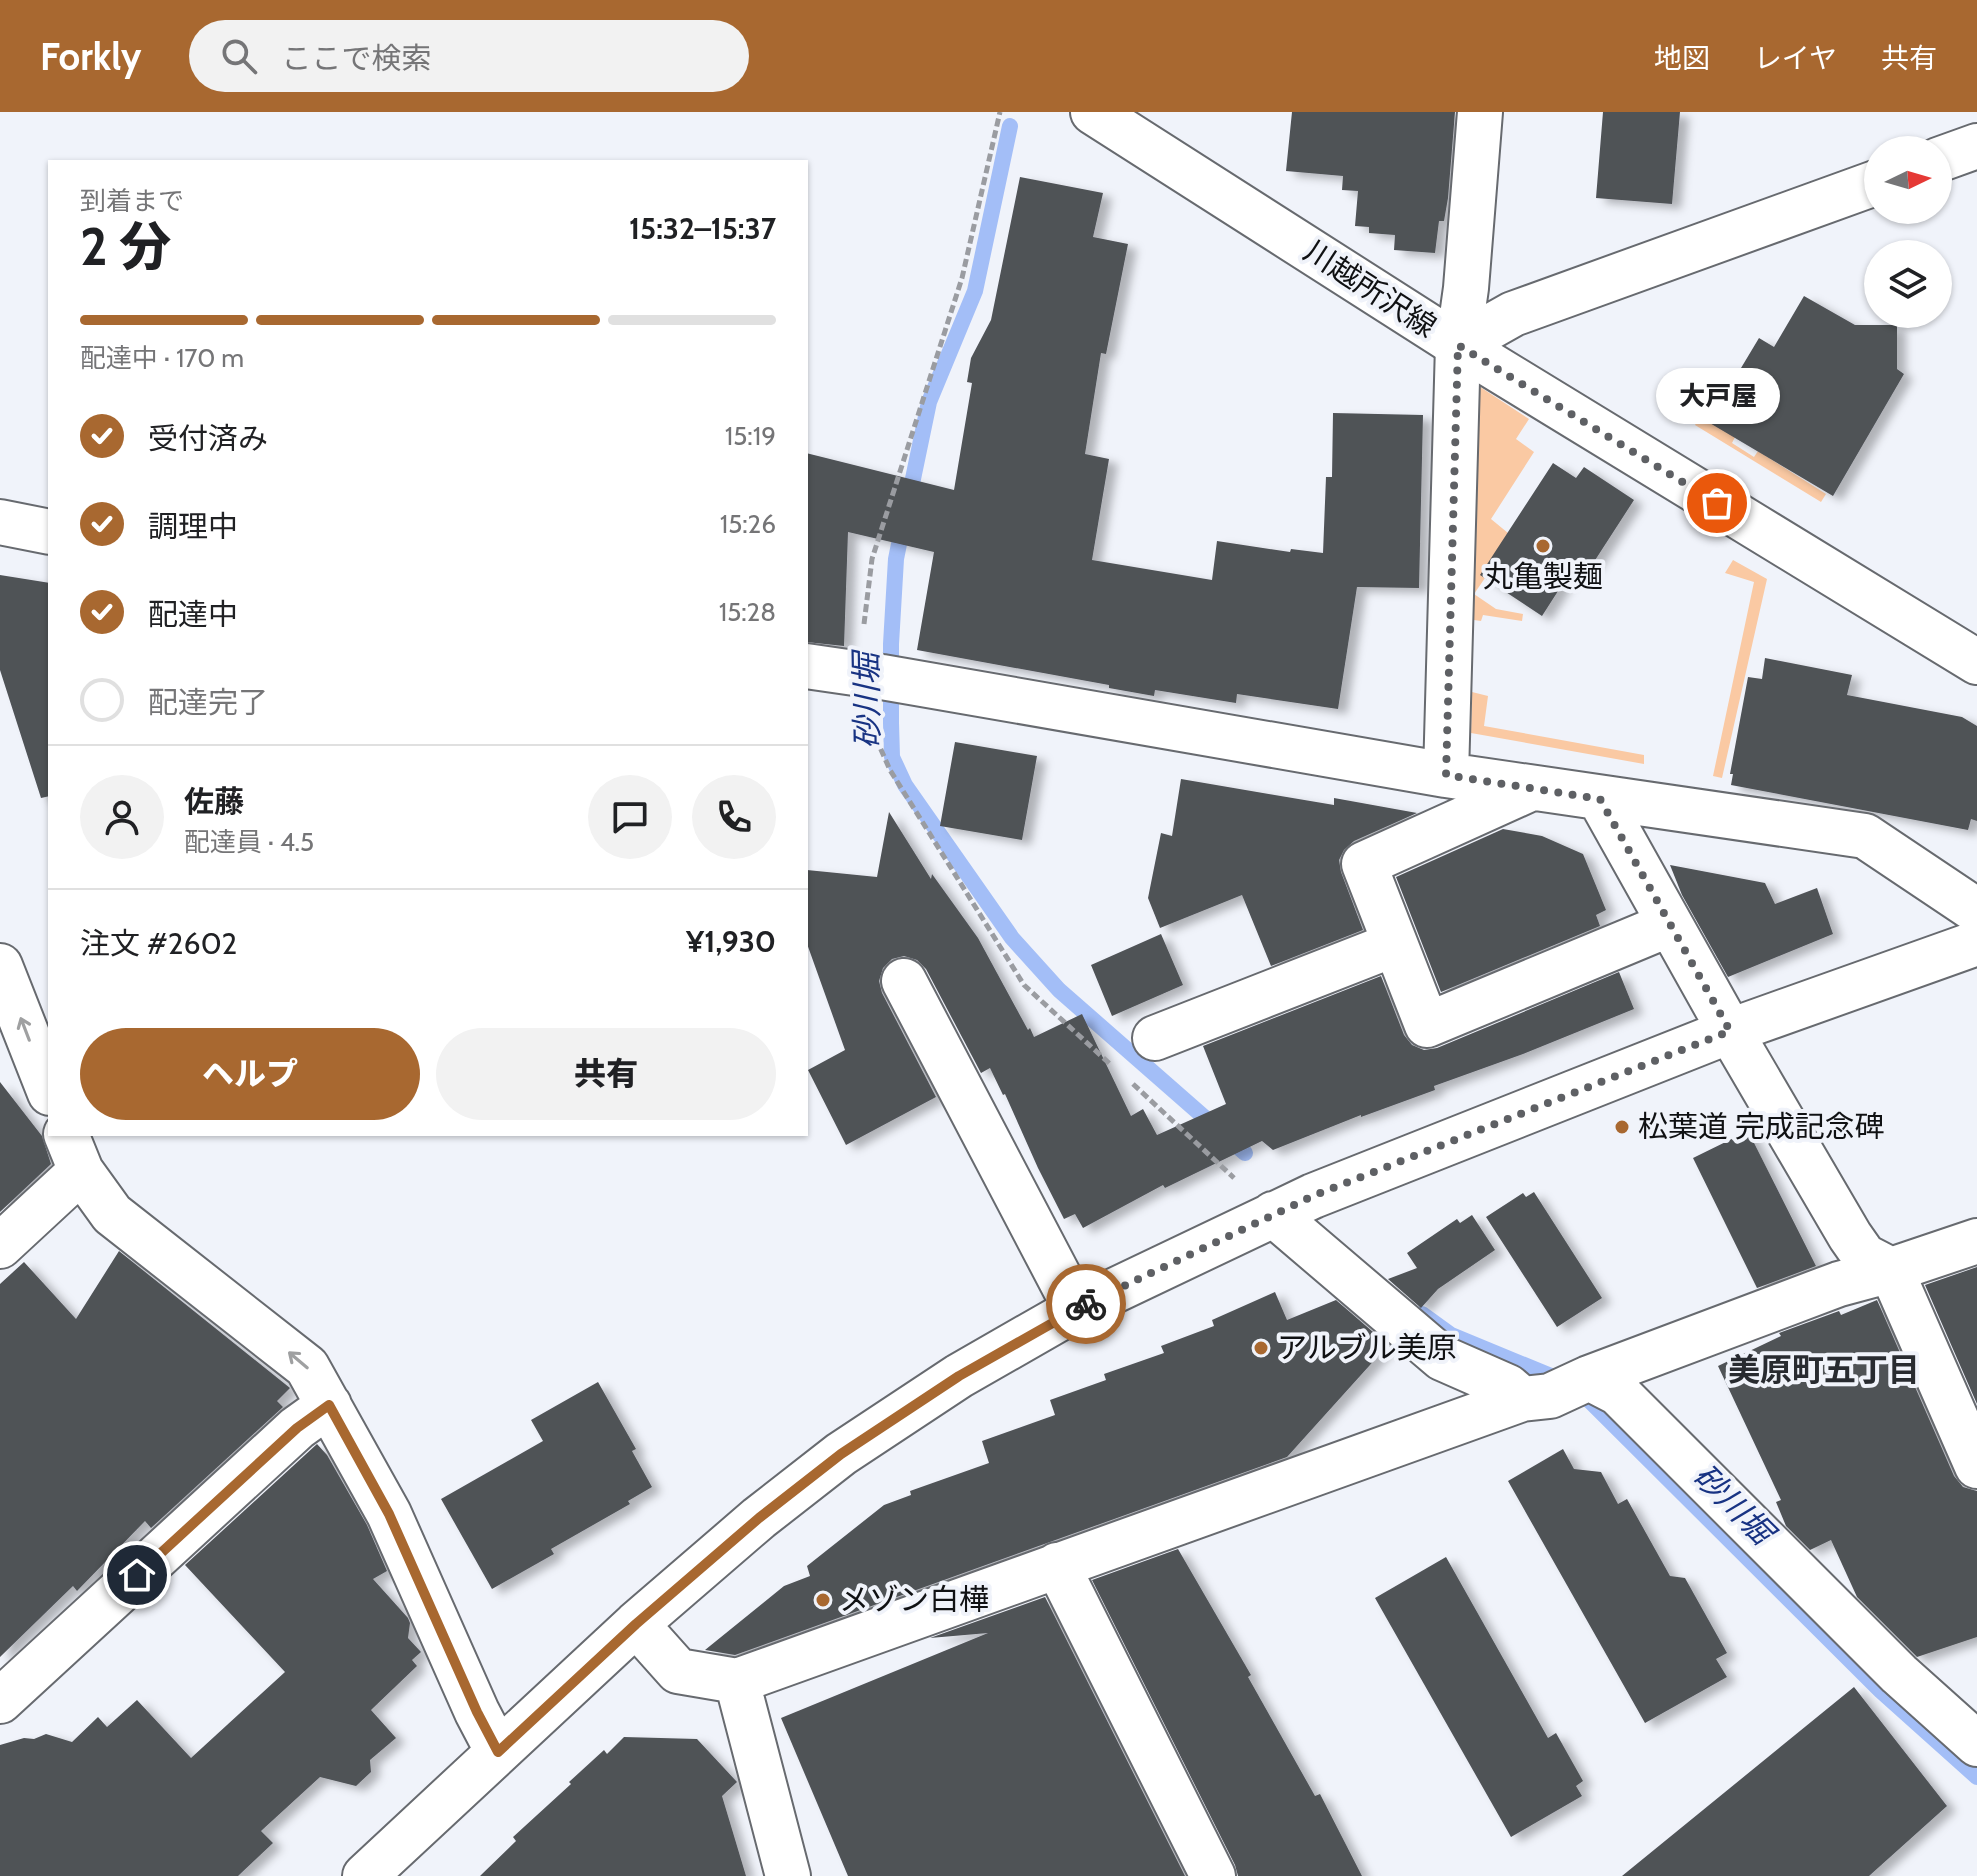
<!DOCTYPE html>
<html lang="ja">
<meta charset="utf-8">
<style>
body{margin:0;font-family:Cabin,"Noto Sans JP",sans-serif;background:#f2f2f2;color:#202124;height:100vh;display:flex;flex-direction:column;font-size:30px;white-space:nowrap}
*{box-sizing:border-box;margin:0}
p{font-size:26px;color:#757577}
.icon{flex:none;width:44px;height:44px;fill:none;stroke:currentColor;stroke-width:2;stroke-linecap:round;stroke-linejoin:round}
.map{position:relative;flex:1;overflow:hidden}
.side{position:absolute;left:48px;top:48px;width:760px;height:976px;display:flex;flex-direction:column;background:#fff;border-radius:0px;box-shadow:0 2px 6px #0004}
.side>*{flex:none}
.needle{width:52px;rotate:85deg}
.buttons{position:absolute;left:1864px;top:24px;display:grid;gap:16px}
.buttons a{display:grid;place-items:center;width:88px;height:88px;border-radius:50%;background:#fff;box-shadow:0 2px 6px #0004;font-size:40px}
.pin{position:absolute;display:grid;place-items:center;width:68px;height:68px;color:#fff;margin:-34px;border:4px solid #fff;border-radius:50%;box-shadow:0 2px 8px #0007}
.courier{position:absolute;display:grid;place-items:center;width:80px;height:80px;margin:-40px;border:6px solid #a86830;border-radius:50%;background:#fff;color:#222;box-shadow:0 2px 10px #0007}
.bubble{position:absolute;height:56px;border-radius:28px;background:#fff;box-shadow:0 2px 6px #0004;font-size:26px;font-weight:800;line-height:56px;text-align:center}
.headline em{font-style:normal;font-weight:800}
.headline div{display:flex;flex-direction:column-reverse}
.headline{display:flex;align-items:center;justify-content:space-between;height:136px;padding:0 32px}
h1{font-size:52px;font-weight:800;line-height:60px}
.bar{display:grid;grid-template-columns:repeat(4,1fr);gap:12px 8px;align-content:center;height:96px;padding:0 32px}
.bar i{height:10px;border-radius:6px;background:#e0e0e0}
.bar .current{background:#a86830}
.bar p{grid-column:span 4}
.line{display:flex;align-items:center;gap:20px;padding:0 32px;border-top:2px solid #e0e0e0}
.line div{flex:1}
.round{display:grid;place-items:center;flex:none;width:84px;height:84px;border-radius:42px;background:#f2f2f2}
ol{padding:0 32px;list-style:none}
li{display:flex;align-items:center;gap:24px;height:88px}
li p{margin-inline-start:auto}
li .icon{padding:8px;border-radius:50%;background:#a86830;color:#fff;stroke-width:4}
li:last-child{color:#757577}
li i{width:44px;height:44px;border:4px solid #e0e0e0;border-radius:50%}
.action{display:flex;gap:16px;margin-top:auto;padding:16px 32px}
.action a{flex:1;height:92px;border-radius:48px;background:#a86830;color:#fff;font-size:32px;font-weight:800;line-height:92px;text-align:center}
.action a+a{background:#f2f2f2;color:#202124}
header{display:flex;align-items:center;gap:48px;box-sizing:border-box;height:112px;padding:0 40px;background:#a86830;color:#fff}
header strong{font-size:38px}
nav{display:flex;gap:44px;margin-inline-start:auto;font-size:28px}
.search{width:560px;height:72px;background:#f2f2f2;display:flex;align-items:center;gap:20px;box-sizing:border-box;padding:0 28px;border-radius:44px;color:#757577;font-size:30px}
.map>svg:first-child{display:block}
.green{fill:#fac9a3}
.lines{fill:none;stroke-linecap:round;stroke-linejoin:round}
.stream{stroke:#a3bef7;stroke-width:16}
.building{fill:#4f5257;filter:url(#shadow)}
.minor-casing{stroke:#676a6f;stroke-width:48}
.major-casing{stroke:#676a6f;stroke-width:48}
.path{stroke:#9a9ca1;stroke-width:5;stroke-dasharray:8 4;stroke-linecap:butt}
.minor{stroke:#fff;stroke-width:44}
.major{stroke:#fff;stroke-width:44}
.oneway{stroke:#9fa0a1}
.done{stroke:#5e6064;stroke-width:8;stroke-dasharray:0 14.4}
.route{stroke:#a86830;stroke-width:10}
.poi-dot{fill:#a86830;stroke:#f0f3fa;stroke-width:3}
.labels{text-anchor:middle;stroke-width:8;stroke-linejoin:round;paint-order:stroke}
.street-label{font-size:30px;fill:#101113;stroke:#f0f3fa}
.poi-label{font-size:30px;fill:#101113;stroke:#f0f3fa;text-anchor:start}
.water-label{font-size:32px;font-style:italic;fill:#183383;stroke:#f0f3fa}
.neighbourhood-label{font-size:32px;font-weight:bold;fill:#282b30;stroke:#f0f3fa}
</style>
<header>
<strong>Forkly</strong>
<div class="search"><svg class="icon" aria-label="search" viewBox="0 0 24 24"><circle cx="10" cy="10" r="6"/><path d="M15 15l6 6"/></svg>ここで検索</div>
<nav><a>地図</a><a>レイヤ</a><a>共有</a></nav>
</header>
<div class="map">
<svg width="1977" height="1764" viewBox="0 0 1977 1764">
<defs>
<filter id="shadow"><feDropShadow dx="9" dy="5" stdDeviation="4" flood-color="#0004"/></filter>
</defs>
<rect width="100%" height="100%" fill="#f0f3fa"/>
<path class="green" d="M 1471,269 L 1529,307 L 1516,327 L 1534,340 L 1491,407 L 1508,421 L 1481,463 L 1485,466 L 1474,482 L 1496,497 L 1523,502 L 1522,509 L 1483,503 L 1481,509 L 1474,508 Z
M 1701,304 L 1735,325 L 1732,331 L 1754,345 L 1758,339 L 1826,382 L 1821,390 L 1695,313 Z
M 1733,448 L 1767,467 L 1722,666 L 1713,664 L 1754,470 L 1725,461 Z
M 1472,580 L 1488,584 L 1484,614 L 1644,643 L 1644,652 L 1471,621 Z"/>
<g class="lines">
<path class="stream" d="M 909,386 L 929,290 L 975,179 L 1010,14
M 903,412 L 896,447 L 891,532 L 891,611 L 892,645 L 905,673 L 1012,826 L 1059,878 L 1245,1041
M 1422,1202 L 1451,1223 L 1558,1267 L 1583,1282 L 1881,1579 L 1977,1665"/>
</g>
<path class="building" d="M 1292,0 L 1455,0 L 1448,86 L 1444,109 L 1439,109 L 1435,141 L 1394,138 L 1395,123 L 1369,121 L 1369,115 L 1355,114 L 1358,79 L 1342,78 L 1343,64 L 1286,59 Z
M 1603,0 L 1680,0 L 1672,92 L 1596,86 Z
M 1020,65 L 1103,81 L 1093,125 L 1128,132 L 1106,242 L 1101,241 L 1085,342 L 1109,347 L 1092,448 L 1212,468 L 1217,429 L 1290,440 L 1291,437 L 1323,441 L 1326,365 L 1332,365 L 1333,301 L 1423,303 L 1419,476 L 1357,475 L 1338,597 L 1237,582 L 1236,591 L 1155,578 L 1154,584 L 1109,576 L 1109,573 L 917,538 L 934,440 L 848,420 L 844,534 L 806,530 L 806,341 L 954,378 L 972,271 L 967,270 L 971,246 L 991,208 Z
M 1804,184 L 1855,213 L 1897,213 L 1897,257 L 1904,262 L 1833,384 L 1681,294 L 1701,259 L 1729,276 L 1759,226 L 1774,235 Z
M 1553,351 L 1576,366 L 1584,355 L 1634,388 L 1590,456 L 1578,448 L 1542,504 L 1480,463 Z
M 0,463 L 50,471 L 50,684 L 41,686 L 0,558 Z
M 1765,546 L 1852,563 L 1847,583 L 1962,605 L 1977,614 L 1977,709 L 1971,707 L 1968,718 L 1731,673 L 1733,662 L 1730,662 L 1748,565 L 1762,567 Z
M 955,630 L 1037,644 L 1022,728 L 940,714 Z
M 1181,667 L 1334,693 L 1334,686 L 1417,701 L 1354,729 L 1344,738 L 1339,748 L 1341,760 L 1363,818 L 1271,854 L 1242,783 L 1160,816 L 1148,786 L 1161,721 L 1172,724 Z
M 889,700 L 931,767 L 932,762 L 978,826 L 1028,918 L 1030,916 L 1034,925 L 1082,902 L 1131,1004 L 1143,997 L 1157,1023 L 1226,992 L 1203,934 L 1381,864 L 1404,923 L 1412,933 L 1424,938 L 1437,936 L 1619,860 L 1634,897 L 1523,942 L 1434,974 L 1435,978 L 1361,1005 L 1361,1003 L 1273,1038 L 1262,1029 L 1165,1076 L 1163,1073 L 1083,1116 L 1075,1102 L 1064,1107 L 1038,1056 L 1005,982 L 1003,983 L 990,956 L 981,961 L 926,857 L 917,848 L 904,844 L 892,847 L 883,856 L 879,869 L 882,881 L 936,985 L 846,1033 L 808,958 L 845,938 L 806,829 L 807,758 L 877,765 Z
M 1503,717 L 1542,724 L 1583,742 L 1606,798 L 1596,803 L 1600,814 L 1441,880 L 1396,765 Z
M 1670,753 L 1765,771 L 1775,792 L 1817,776 L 1833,822 L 1728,865 L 1682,783 Z
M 1161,822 L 1183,873 L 1112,904 L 1091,853 Z
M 0,970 L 42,1024 L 51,1052 L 0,1100 Z
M 1748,1019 L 1816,1154 L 1757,1176 L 1693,1046 Z
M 1534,1080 L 1602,1186 L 1557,1215 L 1486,1105 L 1523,1081 L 1526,1085 Z
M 1472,1103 L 1495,1138 L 1438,1177 L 1421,1196 L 1388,1167 L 1417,1156 L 1407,1141 L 1457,1107 L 1460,1111 Z
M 119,1139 L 290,1276 L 277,1289 L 283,1295 L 151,1416 L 145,1409 L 77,1479 L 73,1474 L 0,1545 L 0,1172 L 24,1150 L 76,1207 Z
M 1977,1155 L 1977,1292 L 1925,1173 Z
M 1275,1180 L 1287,1208 L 1336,1188 L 1388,1233 L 1287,1345 L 735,1543 L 705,1538 L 784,1474 L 810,1464 L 807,1454 L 884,1393 L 911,1383 L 910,1379 L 989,1351 L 982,1329 L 1055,1303 L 1050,1288 L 1106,1268 L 1104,1262 L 1164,1241 L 1161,1234 L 1214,1214 L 1212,1208 Z
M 1877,1188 L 1954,1364 L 1963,1375 L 1977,1379 L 1977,1525 L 1917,1545 L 1857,1485 L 1831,1428 L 1810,1438 L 1786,1414 L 1776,1390 L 1781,1388 L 1718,1254 L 1781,1224 L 1779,1221 L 1839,1199 L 1841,1203 Z
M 598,1270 L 636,1337 L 632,1339 L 652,1375 L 628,1389 L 630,1392 L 551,1437 L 554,1442 L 492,1477 L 441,1387 L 543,1329 L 531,1308 Z
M 317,1332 L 327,1343 L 367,1413 L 387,1459 L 373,1467 L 408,1506 L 410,1511 L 408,1526 L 421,1540 L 412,1548 L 417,1554 L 371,1598 L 396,1626 L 370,1648 L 371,1660 L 356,1674 L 320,1665 L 261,1719 L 273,1731 L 238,1764 L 0,1764 L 0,1633 L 24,1626 L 34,1627 L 46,1622 L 72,1630 L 98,1605 L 107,1615 L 137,1588 L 191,1646 L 285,1560 L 185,1453 Z
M 1563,1337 L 1574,1357 L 1601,1360 L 1618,1392 L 1627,1387 L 1670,1464 L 1685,1466 L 1727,1541 L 1716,1547 L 1727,1565 L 1645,1611 L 1508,1369 Z
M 1178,1437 L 1251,1563 L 1248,1565 L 1315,1684 L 1320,1682 L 1362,1764 L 1238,1764 L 1235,1753 L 1092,1468 Z
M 1446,1445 L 1548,1626 L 1556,1621 L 1583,1669 L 1576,1674 L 1582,1684 L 1511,1725 L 1375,1486 Z
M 1045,1485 L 1185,1764 L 848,1764 L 781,1606 L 988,1521 L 930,1526 Z
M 1854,1575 L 1947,1694 L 1869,1764 L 1622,1764 Z
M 624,1625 L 697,1627 L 737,1670 L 722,1684 L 746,1764 L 480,1764 L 516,1729 L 513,1725 L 571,1672 L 569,1670 L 604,1638 L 607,1642 Z"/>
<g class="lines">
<defs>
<path id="minor" d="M 1938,48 L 1977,34
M 1458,233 L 1513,202 L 1878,70
M 0,410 L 50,420
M 806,554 L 882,565 L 1446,663 L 1865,724 L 1977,799
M 1446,663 L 1458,233 L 1466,176 L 1480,0
M 1532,676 L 1364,752 L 1427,913 L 1670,812
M 1600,687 L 1730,919 L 1850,1124 L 1864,1144 L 1891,1158 L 1977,1354
M 0,854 L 50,981
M 904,869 L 1076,1197
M 1155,926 L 1395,832
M 66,1022 L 81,1059 L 112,1102 L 307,1255 L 389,1402 L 477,1600 L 498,1640
M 1273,1102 L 1442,1246 L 1508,1275 L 1522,1287
M 0,1134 L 81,1059
M 1589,1266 L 1618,1281 L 1899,1562 L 1977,1632
M 1057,1453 L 1213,1764
M 636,1512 L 678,1559 L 737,1569 L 1522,1287 L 1550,1284 L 1589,1266 L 1839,1172 L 1891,1158 L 1977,1129
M 737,1569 L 788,1764
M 0,1589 L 297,1316 L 329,1293
M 365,1764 L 636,1512 L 759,1406 L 841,1342 L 959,1264 L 1076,1197 L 1313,1084 L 1730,919 L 1977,831"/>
<path id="major" d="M 1093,0 L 1458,233 L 1977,550"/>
</defs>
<use href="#minor" class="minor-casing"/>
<use href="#major" class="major-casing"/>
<path class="path" d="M 864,512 L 872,447 L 962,166 L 1000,0
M 871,615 L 890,658 L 1024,873 L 1110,952
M 1133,972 L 1234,1066"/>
<use href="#minor" class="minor"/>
<use href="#major" class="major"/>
</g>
<defs><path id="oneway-shaft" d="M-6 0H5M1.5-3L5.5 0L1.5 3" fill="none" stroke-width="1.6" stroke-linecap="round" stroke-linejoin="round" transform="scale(2)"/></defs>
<g class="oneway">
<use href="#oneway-shaft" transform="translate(25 917) rotate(-111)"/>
<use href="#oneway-shaft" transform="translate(298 1248) rotate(-140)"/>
</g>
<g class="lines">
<path class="done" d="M 1086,1192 L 1313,1084 L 1730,919 L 1600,687 L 1446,663 L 1458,233 L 1717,391"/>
<path class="route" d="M 137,1463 L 297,1316 L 329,1293 L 389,1402 L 477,1600 L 498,1640 L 636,1512 L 759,1406 L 841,1342 L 959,1264 L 1086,1192"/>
</g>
<g class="poi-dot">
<circle cx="1543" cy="434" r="8"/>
<circle cx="1622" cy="1015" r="8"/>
<circle cx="1261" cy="1236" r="8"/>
<circle cx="823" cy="1488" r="8"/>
</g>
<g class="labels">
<g class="street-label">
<text transform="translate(1370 177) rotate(33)" y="10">川越所沢線</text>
</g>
<g class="poi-label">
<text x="1543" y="475" text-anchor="middle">丸亀製麺</text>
<text x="1638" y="1025">松葉道 完成記念碑</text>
<text x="1277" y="1246">アルブル美原</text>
<text x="839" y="1498">メゾン白樺</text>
</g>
<g class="water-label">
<text transform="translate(867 589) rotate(-91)" y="11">砂川堀</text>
<text transform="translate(1733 1392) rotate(45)" y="11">砂川堀</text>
</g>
<g class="neighbourhood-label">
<text x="1824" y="1269">美原町五丁目</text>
</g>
</g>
</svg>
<div class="buttons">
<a><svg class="needle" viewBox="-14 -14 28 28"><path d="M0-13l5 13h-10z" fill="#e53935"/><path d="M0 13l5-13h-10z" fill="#757577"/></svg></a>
<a><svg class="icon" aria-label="layers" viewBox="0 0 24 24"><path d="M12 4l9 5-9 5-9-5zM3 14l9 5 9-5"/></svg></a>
</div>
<div class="pin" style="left:1717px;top:391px;background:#ea580c"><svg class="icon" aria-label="bag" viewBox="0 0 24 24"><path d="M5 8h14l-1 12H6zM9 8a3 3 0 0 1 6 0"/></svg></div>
<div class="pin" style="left:137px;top:1463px;background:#1f2937"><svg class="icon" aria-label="home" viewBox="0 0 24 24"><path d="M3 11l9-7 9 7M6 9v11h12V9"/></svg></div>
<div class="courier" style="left:1086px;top:1192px"><svg class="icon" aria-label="bike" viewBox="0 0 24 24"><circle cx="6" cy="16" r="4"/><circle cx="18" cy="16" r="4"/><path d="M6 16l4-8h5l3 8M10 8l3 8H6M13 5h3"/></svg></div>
<div class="bubble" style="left:1656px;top:256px;width:124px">大戸屋</div>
<section class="side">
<div class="headline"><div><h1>2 分</h1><p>到着まで</p></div><em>15:32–15:37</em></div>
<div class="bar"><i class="current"></i><i class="current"></i><i class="current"></i><i></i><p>配達中 · 170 m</p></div>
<ol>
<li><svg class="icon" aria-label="check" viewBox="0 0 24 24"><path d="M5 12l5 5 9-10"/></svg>受付済み<p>15:19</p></li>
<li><svg class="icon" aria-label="check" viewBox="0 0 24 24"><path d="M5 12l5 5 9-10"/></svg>調理中<p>15:26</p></li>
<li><svg class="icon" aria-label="check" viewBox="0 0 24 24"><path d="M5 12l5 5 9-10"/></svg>配達中<p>15:28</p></li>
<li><i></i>配達完了</li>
</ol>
<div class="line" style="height:144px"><a class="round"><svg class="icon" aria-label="person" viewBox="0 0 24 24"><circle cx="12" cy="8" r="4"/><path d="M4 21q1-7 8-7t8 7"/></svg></a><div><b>佐藤</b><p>配達員 · 4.5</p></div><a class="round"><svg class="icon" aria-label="chat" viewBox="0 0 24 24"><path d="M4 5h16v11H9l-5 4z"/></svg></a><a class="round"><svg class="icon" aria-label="phone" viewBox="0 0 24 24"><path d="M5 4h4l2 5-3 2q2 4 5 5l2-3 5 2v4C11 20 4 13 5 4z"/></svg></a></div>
<div class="line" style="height:104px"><div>注文 #2602</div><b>¥1,930</b></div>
<div class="action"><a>ヘルプ</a><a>共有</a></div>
</section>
</div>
